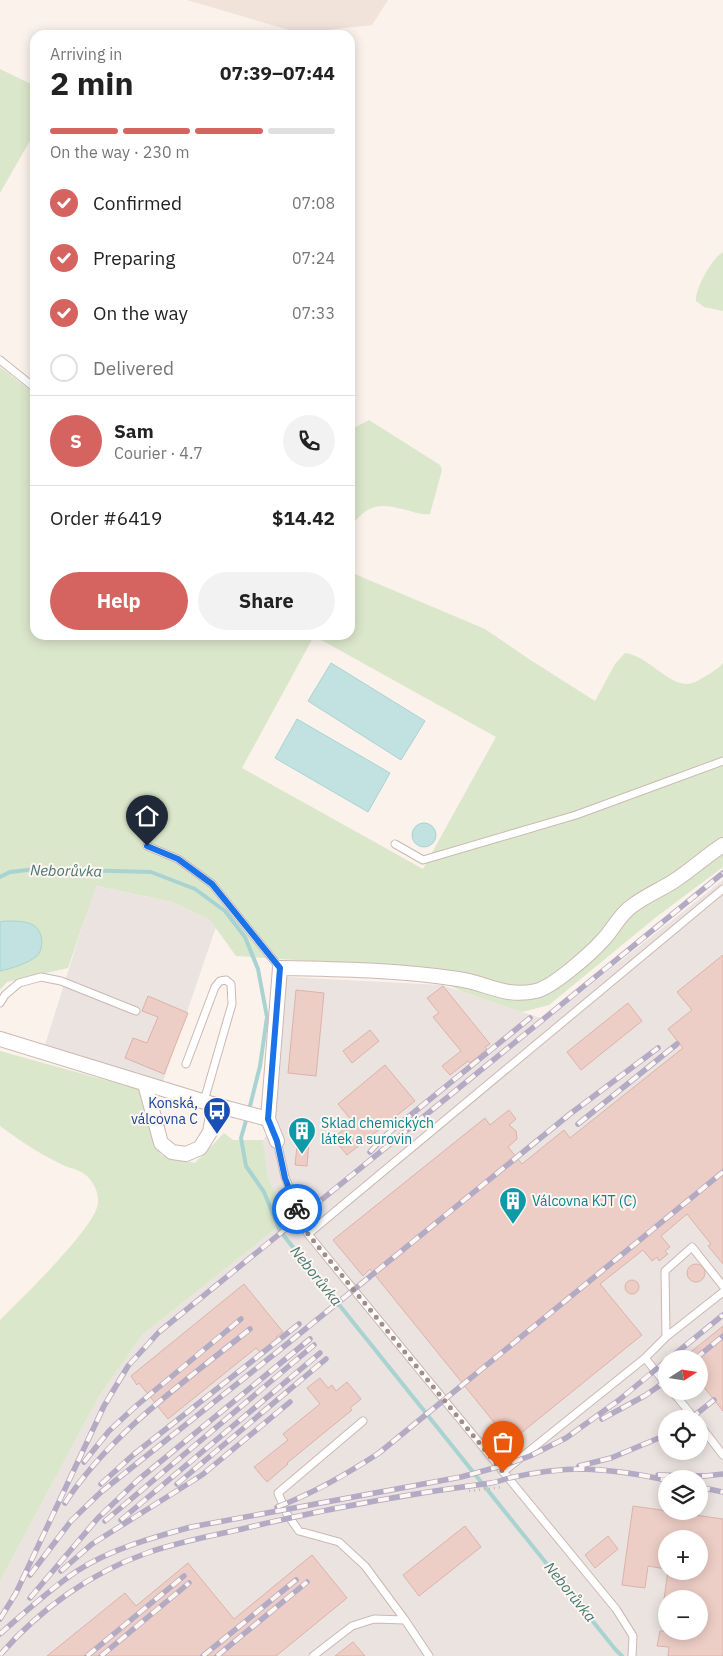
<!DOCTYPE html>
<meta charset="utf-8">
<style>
body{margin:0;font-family:"IBM Plex Sans",sans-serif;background:#f2f2f2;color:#222;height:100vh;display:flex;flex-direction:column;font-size:19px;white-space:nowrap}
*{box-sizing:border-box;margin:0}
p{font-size:16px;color:#767676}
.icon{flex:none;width:28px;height:28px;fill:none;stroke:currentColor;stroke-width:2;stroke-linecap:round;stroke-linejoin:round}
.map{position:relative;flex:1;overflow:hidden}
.drawer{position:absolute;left:30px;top:30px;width:325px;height:610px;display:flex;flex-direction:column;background:#fff;border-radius:15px;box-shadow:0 2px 12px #0003}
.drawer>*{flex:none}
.needle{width:32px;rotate:78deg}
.tools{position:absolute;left:658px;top:1350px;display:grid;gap:10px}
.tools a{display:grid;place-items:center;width:50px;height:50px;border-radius:50%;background:#fff;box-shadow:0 2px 12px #0003;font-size:25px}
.pin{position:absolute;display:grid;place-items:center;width:42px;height:42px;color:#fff;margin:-51px -21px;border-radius:50% 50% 50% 0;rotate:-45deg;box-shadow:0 0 5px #0007}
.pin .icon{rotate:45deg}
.courier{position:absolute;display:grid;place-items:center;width:50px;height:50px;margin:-25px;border:4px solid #1a73e8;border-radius:50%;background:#fff;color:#222;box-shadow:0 1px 6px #0007}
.overview em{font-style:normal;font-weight:700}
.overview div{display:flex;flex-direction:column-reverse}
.overview{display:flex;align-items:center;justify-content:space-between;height:85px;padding:0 20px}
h1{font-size:32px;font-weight:700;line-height:38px}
.bar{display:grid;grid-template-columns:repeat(4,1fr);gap:8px 5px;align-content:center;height:60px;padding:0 20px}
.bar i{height:6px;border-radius:4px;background:#e0e0e0}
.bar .on{background:#d56460}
.bar p{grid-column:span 4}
.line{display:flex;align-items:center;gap:12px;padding:0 20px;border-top:1px solid #e0e0e0}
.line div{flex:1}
.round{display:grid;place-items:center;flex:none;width:52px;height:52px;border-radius:26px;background:#f2f2f2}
ol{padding:0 20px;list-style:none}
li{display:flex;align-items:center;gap:15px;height:55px}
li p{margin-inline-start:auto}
li .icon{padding:5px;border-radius:50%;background:#d56460;color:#fff;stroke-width:4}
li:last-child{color:#767676}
li i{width:28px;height:28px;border:2px solid #e0e0e0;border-radius:50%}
.cta{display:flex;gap:10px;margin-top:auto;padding:10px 20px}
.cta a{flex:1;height:58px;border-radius:30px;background:#d56460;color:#fff;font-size:20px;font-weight:700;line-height:58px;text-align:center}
.cta a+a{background:#f2f2f2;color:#222}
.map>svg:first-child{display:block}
.residential{fill:#f1e2da}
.industrial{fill:#eae3e0;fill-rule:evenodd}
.green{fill:#dbe7cb;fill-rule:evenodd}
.water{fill:#c1e2e1;stroke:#a9d3d1}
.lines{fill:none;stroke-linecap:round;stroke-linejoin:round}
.stream{stroke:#a9d3d1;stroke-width:4}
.building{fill:#edcec6;stroke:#ddb2a8}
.service-casing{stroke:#ccb8b2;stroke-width:9}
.minor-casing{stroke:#ccb8b2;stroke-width:16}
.path{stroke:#d2b1a9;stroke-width:2.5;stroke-dasharray:1 4;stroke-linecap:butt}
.service{stroke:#fff;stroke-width:7}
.minor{stroke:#fff;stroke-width:14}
.rail-casing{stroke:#b3aac4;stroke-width:5.5}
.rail{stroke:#fdf6f1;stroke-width:4;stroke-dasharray:11;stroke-linecap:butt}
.done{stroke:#a28d87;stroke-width:5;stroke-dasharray:0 9}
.route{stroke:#1a73e8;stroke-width:6}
.labels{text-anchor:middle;stroke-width:4;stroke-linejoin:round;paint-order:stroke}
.transit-label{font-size:14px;fill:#164399;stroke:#fdf6f1;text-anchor:end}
.culture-label{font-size:14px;fill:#0d838f;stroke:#fdf6f1;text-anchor:start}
.water-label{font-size:15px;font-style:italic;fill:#467674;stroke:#fdf6f1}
</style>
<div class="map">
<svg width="723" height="1656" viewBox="0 0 723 1656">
<rect width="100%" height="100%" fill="#faf2eb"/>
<path class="residential" d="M 187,0 L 388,0 L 372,25 L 299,33 Z"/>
<path class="industrial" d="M 723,880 L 723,1656 L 0,1656 L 0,1581 L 98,1398 L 143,1334 L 288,1219 L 268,1178 L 263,1140 L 276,1125 L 276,1086 L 287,977 L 442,985 L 546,1020 ZM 666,1359 L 699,1359 L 699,1391 L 666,1391 ZM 666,1419 L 699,1419 L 699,1451 L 666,1451 ZM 666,1479 L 699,1479 L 699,1511 L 666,1511 ZM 666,1539 L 699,1539 L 699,1571 L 666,1571 ZM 666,1599 L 699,1599 L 699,1631 L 666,1631 Z
M 95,886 L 173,902 L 210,920 L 216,927 L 163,1082 L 45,1045 Z"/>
<path class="green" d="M 0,69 L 35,86 L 35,132 L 0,193 Z
M 723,252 L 723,311 L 704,307 L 696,301 C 695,289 712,258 723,252 Z
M 0,367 L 35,394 L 35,635 L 350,635 L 350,572 L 485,629 L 532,661 L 595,701 L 615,664 L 625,653 C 648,656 667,684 687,684 C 693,684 699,680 704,677 C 711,673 718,669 723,663 L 723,867 L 655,918 L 549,1005 L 522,1012 L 463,992 L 412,968 L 236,956 L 210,920 L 173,902 L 96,886 L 68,968 L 7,982 L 0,990 L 0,971 L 16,966 L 6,921 L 0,922 ZM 314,636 L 496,737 L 423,869 L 242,768 Z
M 369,420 L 440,465 L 442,470 L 430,514 C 423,515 417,513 410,511 C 380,503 370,502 350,527 L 350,430 Z
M 0,1051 L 138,1089 L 161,1155 L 195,1163 L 224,1133 L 233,1140 L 263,1140 L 268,1178 L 288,1219 L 143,1334 L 98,1398 L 0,1581 L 0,1320 C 19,1301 97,1226 98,1203 C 99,1193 94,1183 87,1176 C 80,1169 67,1168 59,1163 C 38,1153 19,1140 0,1126 Z"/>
<path class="water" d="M 331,663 L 425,721 L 401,760 L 308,701 Z
M 297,719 L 390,773 L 368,812 L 275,758 Z
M412 835a12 12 0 1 1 24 0a12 12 0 1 1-24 0Z
M 6,921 C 15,921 26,921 33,925 C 44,931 44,949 37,956 C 29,963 10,969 0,971 L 0,922 Z"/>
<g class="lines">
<path class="stream" d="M 0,877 L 10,872 L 36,869 L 151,872 L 195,889 L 225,911 L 245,937 L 258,969 L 267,1017 L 260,1066 L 249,1110
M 247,1117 L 241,1138 L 246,1166 L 264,1192 L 280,1231 L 615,1649 L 622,1656"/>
</g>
<path class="building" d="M 723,955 L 723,1264 L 708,1246 L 711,1244 L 687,1214 L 661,1236 L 670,1247 L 665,1251 L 668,1254 L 659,1261 L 657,1257 L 652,1261 L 643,1250 L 600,1284 L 642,1335 L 510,1442 L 370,1269 L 363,1276 L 333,1240 L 485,1118 L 490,1125 L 509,1110 L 516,1119 L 509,1125 L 516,1131 L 517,1139 L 508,1147 L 522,1164 L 564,1130 L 570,1138 L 683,1048 L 668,1029 L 692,1010 L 677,992 Z
M 443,986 L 490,1044 L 485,1047 L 487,1049 L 470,1063 L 468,1061 L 450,1075 L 442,1066 L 461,1051 L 433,1017 L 439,1013 L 427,998 Z
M 296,990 L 324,993 L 316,1076 L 288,1073 Z
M 148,996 L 188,1013 L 164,1074 L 125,1058 L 133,1038 L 147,1043 L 158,1017 L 142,1011 Z
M 628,1003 L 642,1021 L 581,1070 L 567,1052 Z
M 370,1030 L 379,1041 L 352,1063 L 343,1051 Z
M 385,1065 L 415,1101 L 347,1155 L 333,1138 L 353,1122 L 338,1104 Z
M 299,1127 L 310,1128 L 307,1166 L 295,1165 Z
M687 1273a9 9 0 1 1 18 0a9 9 0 1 1-18 0Z
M625 1287a7 7 0 1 1 14 0a7 7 0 1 1-14 0Z
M 244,1284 L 283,1332 L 276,1337 L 278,1339 L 261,1353 L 256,1348 L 168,1419 L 139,1383 L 137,1385 L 131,1376 Z
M 723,1326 L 723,1411 L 699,1381 L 699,1359 L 682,1359 Z
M 320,1378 L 328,1388 L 332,1385 L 336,1391 L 347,1382 L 361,1399 L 350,1408 L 352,1410 L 287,1463 L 288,1464 L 267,1482 L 254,1467 L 288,1440 L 283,1434 L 320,1404 L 307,1388 Z
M 633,1506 L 723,1519 L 723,1656 L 668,1656 L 669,1647 L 657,1646 L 660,1631 L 699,1631 L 699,1599 L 664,1599 L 668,1571 L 699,1571 L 699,1539 L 666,1539 L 666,1569 L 648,1566 L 645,1588 L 622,1585 Z
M 465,1526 L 481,1547 L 419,1596 L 403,1575 Z
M 608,1536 L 618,1549 L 595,1568 L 585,1555 Z
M 312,1555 L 347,1598 L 276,1656 L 47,1656 L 125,1593 L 136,1606 L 188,1563 L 234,1619 Z
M 353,1642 L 365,1656 L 335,1656 Z"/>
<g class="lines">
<defs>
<path id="service" d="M 0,360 L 35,388
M 395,844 L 423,860 L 576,815 L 723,761
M 147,846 L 178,859 L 212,884 L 280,968
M 0,1003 L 5,995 L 19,983 L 41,977 L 61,981 L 136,1011
M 186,1064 L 215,987 L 220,981 L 226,980 L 231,984 L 232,1004 L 204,1101
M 277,1141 L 285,1177 L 308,1234 L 616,1609 L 633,1636 L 632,1656
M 308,1234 L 723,889
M 666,1337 L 665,1271 L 692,1247 L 723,1286
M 645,1358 L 666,1384
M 672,1391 L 695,1419
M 363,1421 L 278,1493 L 287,1514 L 299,1531 L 339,1542 L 365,1566 L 405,1620 L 429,1656
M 699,1424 L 723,1455
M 503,1472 L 645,1358 L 666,1337 L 723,1292
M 313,1656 L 352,1626 L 374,1619 L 405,1620"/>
<path id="minor" d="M 0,1039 L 215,1105 L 268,1119 L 277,1141
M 145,1084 L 161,1143 L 172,1152 L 186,1154 L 200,1148 L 210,1132 L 215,1105
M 268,1119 L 280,968 C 339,969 400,970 458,979 C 487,983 504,998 536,991 C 553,987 590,954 602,941 C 613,930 619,915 632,906 C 645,896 660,890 674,881 C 691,870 706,856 723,845"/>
</defs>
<use href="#service" class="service-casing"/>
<use href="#minor" class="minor-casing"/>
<path class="path" d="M 469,1491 L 503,1487"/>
<use href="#service" class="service"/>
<use href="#minor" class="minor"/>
<defs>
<path id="rail" d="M 578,1124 L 677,1044
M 370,1152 L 386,1135 L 530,1018
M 669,1359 L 723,1315
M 695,1359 L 723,1336
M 602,1419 L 646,1395 L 666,1381
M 690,1419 L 714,1400
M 84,1462 L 109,1431 L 136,1406 L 241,1319
M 579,1466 L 611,1458 L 666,1435
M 658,1475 L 705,1476 L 723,1474
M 101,1484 L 133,1455 L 299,1324
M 177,1484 L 326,1359
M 699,1487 L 723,1492
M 65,1503 C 110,1433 186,1381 250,1329
M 277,1507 C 314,1493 347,1474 379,1453 L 723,1172
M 121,1520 L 320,1353
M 105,1521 L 314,1345
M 61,1571 L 92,1544 L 202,1475 L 290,1402
M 30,1575 L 71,1521 L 101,1492 L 287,1344 L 570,1114 L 658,1048
M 30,1598 L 98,1518 L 138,1480 L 310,1339
M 0,1619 L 16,1593 L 104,1406 L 128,1366 L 159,1332 L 723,873
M 0,1634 C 25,1612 49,1590 77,1571 C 111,1549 151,1538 191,1527 L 461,1477 L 505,1465 L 530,1456 L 566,1438 L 619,1400 L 666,1361
M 0,1655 C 39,1610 90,1573 147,1553 C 178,1542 211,1536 242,1529 C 324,1509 407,1494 491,1483 C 497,1482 503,1480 509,1478 C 531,1473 561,1469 584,1469 C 611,1470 639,1474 666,1480
M 87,1656 L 184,1576
M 101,1656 L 189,1583
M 203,1656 L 296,1580
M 217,1656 L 307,1582"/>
</defs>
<use href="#rail" class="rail-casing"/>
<use href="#rail" class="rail"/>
</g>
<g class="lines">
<path class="done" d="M 297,1209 L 308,1234 L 503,1472"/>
<path class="route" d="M 147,846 L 178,859 L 212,884 L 280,968 L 268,1119 L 277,1141 L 285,1178 L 297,1209"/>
</g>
<defs>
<symbol id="bus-pin" viewBox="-11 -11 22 30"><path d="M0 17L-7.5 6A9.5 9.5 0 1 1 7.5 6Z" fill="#1a4fb4" stroke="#fdf6f1"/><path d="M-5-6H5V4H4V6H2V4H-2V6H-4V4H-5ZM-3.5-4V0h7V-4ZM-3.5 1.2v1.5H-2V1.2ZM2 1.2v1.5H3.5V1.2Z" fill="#fff"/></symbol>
<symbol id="building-pin" viewBox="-11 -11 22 30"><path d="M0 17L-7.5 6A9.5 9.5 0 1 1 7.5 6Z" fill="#0f9aa8" stroke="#fdf6f1"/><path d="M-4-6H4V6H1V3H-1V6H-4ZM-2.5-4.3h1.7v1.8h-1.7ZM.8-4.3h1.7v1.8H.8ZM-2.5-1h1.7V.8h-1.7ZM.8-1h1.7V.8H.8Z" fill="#fff"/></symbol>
</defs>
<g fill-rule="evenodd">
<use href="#bus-pin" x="201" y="1095" width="32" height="43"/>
<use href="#building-pin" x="286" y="1115" width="32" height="43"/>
<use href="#building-pin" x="497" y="1185" width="32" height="43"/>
</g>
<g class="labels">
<g class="transit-label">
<text x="198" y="1108">Konská,<tspan x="198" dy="16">válcovna C</tspan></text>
</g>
<g class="culture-label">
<text x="321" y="1128">Sklad chemických<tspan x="321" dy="16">látek a surovin</tspan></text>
<text x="532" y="1206">Válcovna KJT (C)</text>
</g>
<g class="water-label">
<text transform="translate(66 871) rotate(1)" y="5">Neborůvka</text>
<text transform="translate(316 1276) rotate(51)" y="5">Neborůvka</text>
<text transform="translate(570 1592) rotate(51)" y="5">Neborůvka</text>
</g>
</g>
</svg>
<div class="tools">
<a><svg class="needle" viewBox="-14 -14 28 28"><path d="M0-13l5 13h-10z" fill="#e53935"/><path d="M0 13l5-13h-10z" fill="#767676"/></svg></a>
<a><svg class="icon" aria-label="locate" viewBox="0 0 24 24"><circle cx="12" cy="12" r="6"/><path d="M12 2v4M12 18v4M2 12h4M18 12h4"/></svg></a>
<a><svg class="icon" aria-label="layers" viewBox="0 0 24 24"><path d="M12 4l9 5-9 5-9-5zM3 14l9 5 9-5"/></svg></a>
<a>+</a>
<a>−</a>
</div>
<div class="pin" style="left:503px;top:1472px;background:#ea580c"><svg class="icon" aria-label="bag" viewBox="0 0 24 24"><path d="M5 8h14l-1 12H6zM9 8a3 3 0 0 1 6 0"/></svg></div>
<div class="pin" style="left:147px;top:846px;background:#1f2937"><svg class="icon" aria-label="home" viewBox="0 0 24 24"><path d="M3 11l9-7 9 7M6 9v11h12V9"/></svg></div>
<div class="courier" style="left:297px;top:1209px"><svg class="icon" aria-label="bike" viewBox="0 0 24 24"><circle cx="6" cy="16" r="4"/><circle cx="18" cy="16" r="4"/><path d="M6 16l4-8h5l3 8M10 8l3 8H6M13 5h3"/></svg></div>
<section class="drawer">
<div class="overview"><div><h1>2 min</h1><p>Arriving in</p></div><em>07:39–07:44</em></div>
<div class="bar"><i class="on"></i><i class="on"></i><i class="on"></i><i></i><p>On the way · 230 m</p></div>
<ol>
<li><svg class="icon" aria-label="check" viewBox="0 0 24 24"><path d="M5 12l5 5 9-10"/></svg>Confirmed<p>07:08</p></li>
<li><svg class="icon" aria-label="check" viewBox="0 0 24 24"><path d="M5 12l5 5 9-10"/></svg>Preparing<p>07:24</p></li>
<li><svg class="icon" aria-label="check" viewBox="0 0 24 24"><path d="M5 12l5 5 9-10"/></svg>On the way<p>07:33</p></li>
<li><i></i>Delivered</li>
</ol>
<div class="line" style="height:90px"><b class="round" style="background:#d56460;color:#fff">S</b><div><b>Sam</b><p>Courier · 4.7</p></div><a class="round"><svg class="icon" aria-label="phone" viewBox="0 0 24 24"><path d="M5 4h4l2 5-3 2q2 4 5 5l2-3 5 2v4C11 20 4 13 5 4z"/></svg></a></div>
<div class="line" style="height:65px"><div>Order #6419</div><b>$14.42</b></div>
<div class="cta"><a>Help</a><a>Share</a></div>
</section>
</div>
